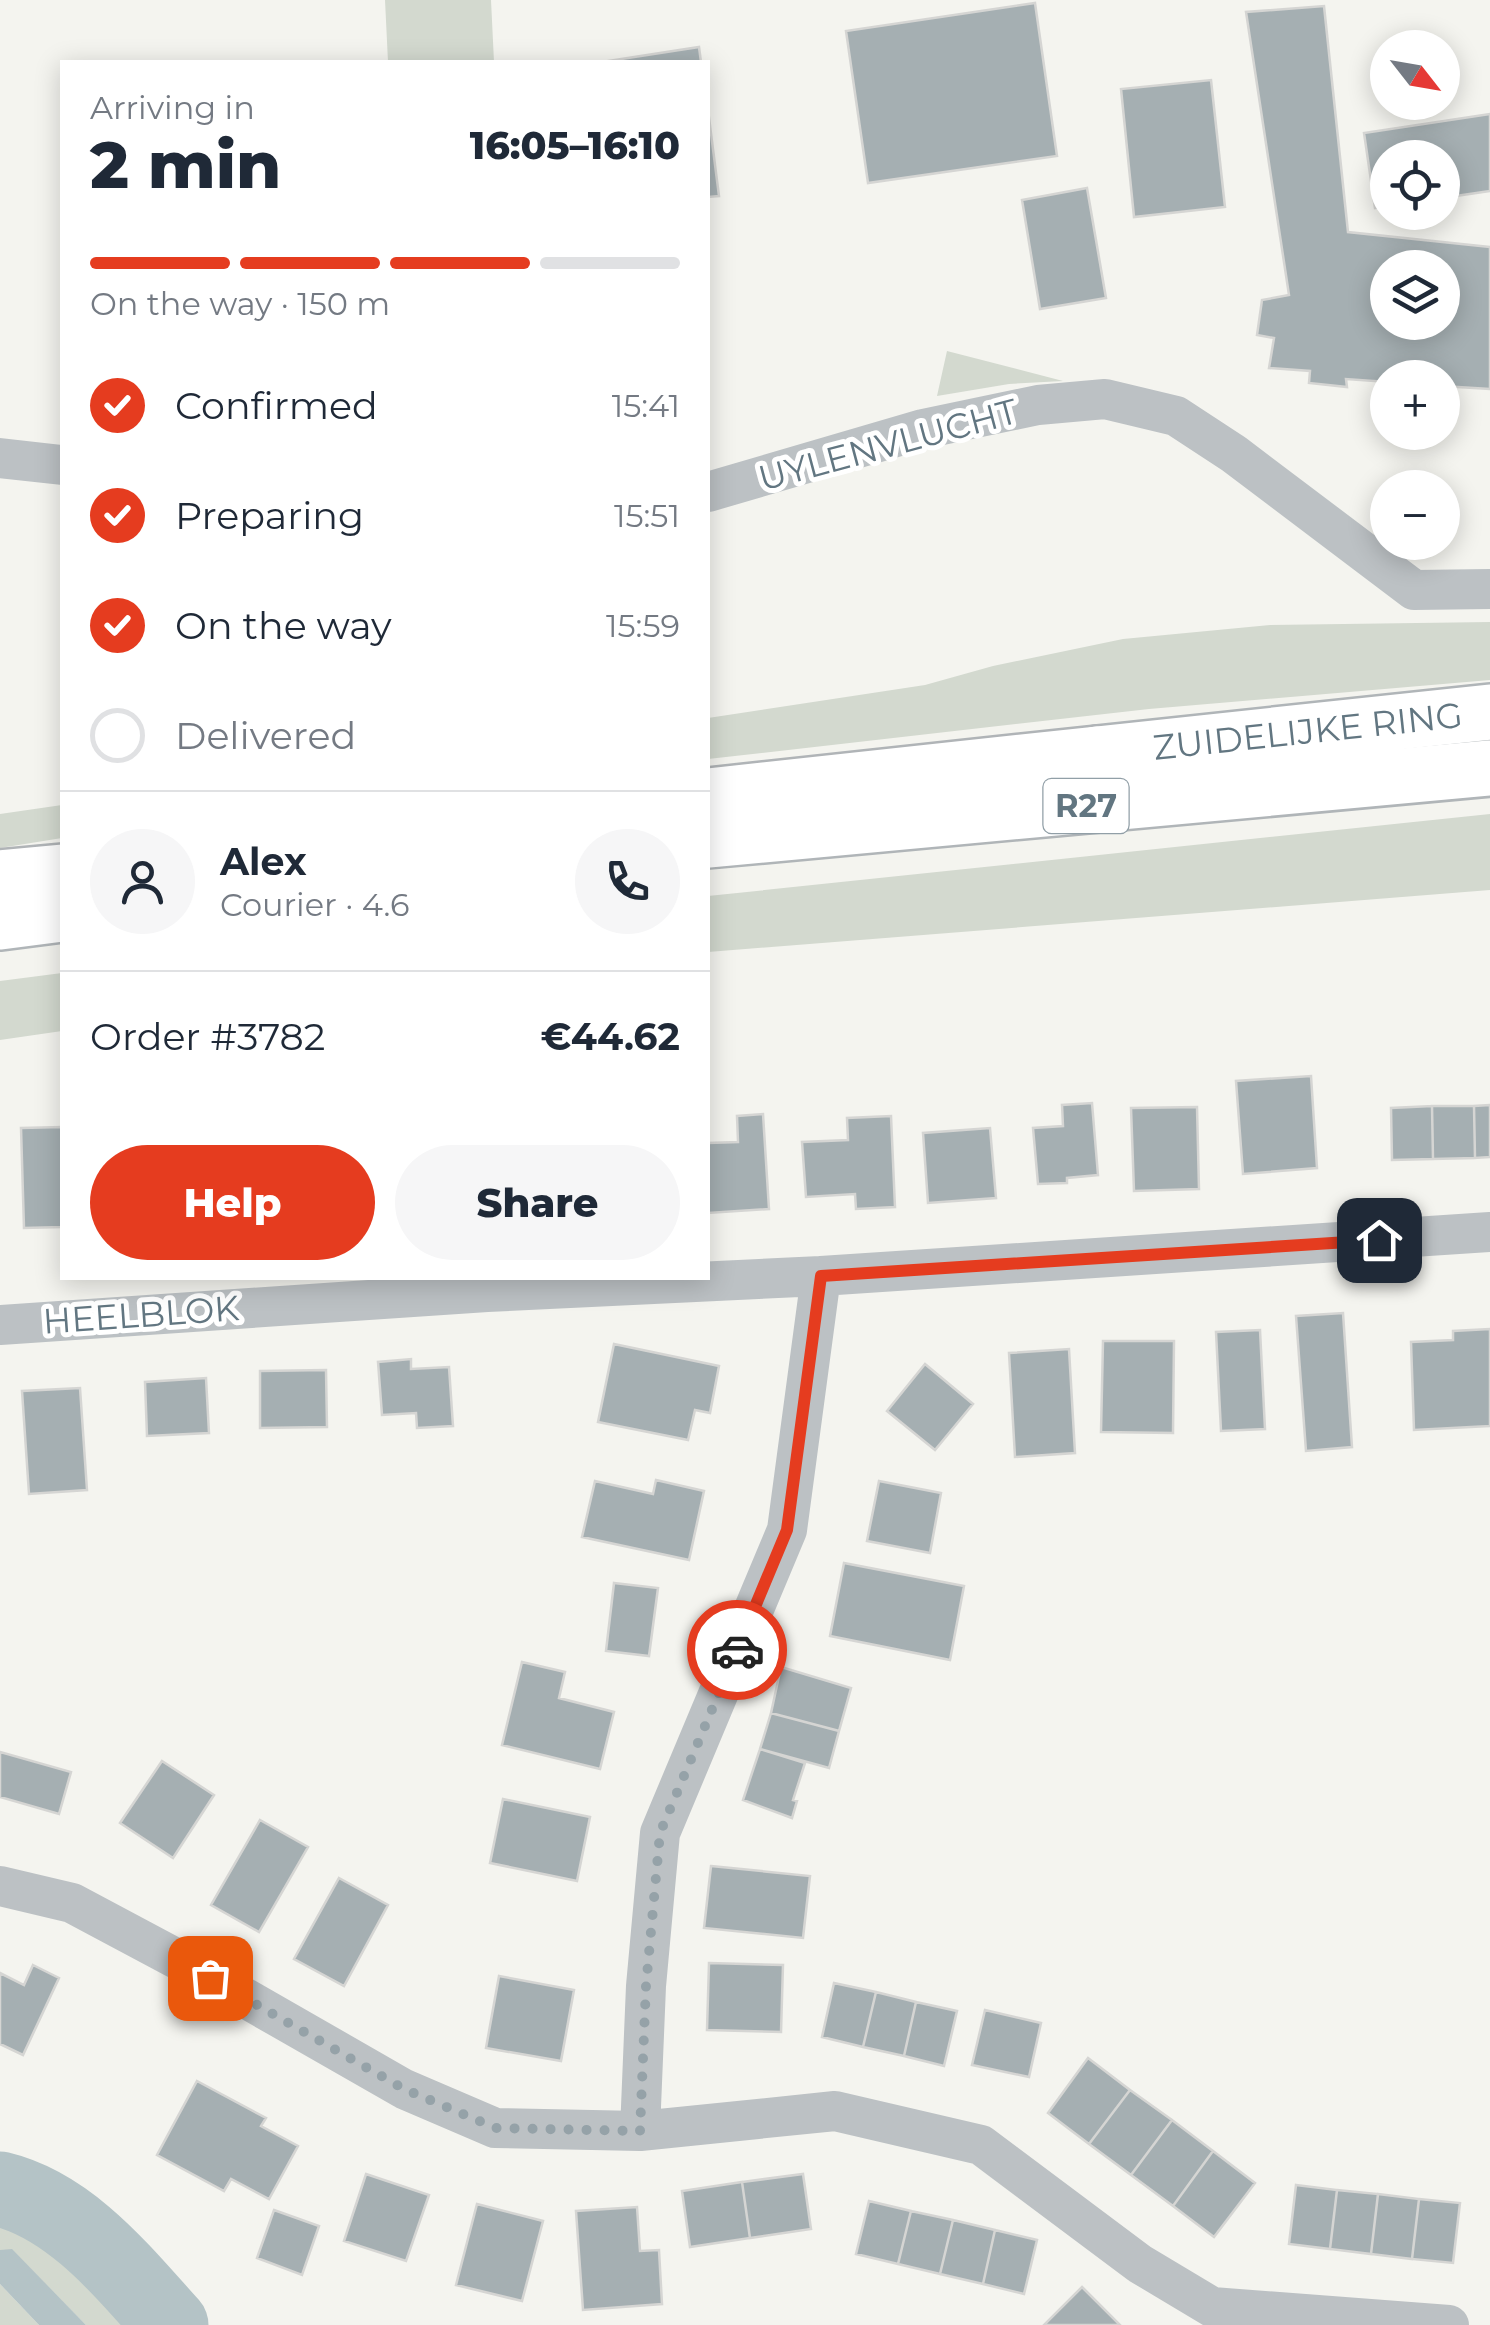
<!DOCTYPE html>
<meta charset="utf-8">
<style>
body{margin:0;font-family:Montserrat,sans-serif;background:#f6f6f7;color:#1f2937;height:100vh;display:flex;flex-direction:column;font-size:38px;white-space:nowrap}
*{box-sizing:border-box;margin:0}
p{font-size:32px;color:#747a83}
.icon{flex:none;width:55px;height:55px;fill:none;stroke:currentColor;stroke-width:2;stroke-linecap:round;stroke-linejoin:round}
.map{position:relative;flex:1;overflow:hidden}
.details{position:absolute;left:60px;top:60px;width:650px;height:1220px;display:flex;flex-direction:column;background:#fff;border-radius:0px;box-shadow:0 5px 25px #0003}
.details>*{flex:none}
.needle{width:65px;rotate:121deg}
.fabs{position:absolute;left:1370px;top:30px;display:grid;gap:20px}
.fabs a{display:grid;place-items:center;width:90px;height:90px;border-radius:50%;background:#fff;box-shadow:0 5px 25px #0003;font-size:50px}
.pin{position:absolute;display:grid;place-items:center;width:85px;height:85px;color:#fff;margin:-42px;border-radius:20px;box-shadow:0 5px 15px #0006}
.courier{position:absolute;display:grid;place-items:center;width:100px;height:100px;margin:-50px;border:8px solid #e53c1f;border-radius:50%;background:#fff;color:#222;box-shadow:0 2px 12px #0007}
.overview em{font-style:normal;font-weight:800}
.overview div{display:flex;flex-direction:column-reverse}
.overview{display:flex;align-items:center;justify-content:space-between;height:170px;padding:0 30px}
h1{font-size:65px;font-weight:800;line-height:75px}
.bar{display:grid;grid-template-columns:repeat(4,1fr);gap:15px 10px;align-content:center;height:120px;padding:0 30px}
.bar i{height:12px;border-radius:8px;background:#e0e1e3}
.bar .on{background:#e53c1f}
.bar p{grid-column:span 4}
.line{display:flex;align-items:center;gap:25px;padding:0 30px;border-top:2px solid #e0e1e3}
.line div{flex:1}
.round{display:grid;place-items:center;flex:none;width:105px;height:105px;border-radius:52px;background:#f6f6f7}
ol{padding:0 30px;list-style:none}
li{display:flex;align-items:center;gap:30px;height:110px}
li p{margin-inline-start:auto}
li .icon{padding:10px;border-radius:50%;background:#e53c1f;color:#fff;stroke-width:4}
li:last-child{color:#747a83}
li i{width:55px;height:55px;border:5px solid #e0e1e3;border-radius:50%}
.primary-button{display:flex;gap:20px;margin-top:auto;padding:20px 30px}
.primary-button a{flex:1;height:115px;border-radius:60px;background:#e53c1f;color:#fff;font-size:40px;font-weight:800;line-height:115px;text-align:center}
.primary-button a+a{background:#f6f6f7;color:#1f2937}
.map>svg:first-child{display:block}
.green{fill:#d3d9cf}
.water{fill:#b4c3c6}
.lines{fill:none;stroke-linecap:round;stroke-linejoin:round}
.river{stroke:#b4c3c6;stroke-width:75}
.building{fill:#a5afb2;stroke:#d5d5d3;stroke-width:2.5;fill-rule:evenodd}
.primary-casing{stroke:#b0b5b8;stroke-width:60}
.highway-casing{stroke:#b0b4b7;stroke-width:60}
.street{stroke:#bcc1c4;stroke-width:40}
.primary{stroke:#fff;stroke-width:55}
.highway{stroke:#fff;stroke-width:55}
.done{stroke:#95a2a8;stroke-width:10;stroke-dasharray:0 18}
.route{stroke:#e53c1f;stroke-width:12}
.labels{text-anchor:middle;stroke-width:10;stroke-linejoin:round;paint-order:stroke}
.shield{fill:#fff;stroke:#919fa7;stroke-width:2.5}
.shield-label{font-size:32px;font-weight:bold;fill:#627681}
.street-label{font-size:35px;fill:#627681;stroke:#fff}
</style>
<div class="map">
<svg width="1490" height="2325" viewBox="0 0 1490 2325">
<rect width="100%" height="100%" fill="#f4f4ef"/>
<path class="green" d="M 385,0 L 491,0 L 494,62 L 388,62 Z
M 947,351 L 1063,381 L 1009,384 L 937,396 Z
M 1490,622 L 1490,680 L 1149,709 L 708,759 L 708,718 L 925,685 L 993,666 L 1123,639 L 1270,625 Z
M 62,805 L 62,838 L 0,848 L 0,814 Z
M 1490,814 L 1490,890 L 708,952 L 708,896 Z
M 62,973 L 62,1031 L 0,1040 L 0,981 Z
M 0,2208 C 52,2220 106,2288 143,2325 L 86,2325 L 12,2250 L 0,2250 Z
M 0,2284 L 39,2325 L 0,2325 Z"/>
<path class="water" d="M 12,2249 L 86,2325 L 39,2325 L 0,2284 L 0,2250 Z"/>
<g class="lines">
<path class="river" d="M 0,2189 C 71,2206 123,2272 171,2325"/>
</g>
<path class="building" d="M 1035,3 L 1057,156 L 868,183 L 846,31 Z
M 1324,6 L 1348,232 L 1490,247 L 1490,389 L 1442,386 L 1442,378 L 1388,378 L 1388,382 L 1346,379 L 1347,387 L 1309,383 L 1310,371 L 1269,368 L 1274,338 L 1257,335 L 1262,300 L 1289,295 L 1246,12 ZM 1388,268 L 1442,268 L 1442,322 L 1388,322 Z
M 699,47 L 701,62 L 602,62 Z
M 1211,80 L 1225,207 L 1134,217 L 1121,89 Z
M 708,110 L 719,196 L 708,197 Z
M 1490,114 L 1490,191 L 1442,198 L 1442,158 L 1388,158 L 1388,206 L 1375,208 L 1364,133 Z
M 1087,188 L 1106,298 L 1040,309 L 1022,200 Z
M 1311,1076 L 1317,1168 L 1243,1174 L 1236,1081 Z
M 1092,1103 L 1098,1175 L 1067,1178 L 1067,1183 L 1038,1184 L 1033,1128 L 1063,1126 L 1062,1105 Z
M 1490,1105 L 1490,1157 L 1475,1158 L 1474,1106 Z
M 1432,1106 L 1433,1159 L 1392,1160 L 1391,1108 Z
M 1432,1106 L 1474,1106 L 1475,1158 L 1433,1159 Z
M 1197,1107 L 1199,1189 L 1134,1191 L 1131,1108 Z
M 763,1114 L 769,1209 L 708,1213 L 708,1143 L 738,1142 L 737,1116 Z
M 891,1116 L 895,1207 L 856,1209 L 855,1194 L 806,1197 L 802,1142 L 848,1140 L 847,1118 Z
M 62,1127 L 62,1227 L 24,1228 L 21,1128 Z
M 990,1128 L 996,1198 L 928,1203 L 923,1133 Z
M 1343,1313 L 1352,1447 L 1306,1451 L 1296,1316 Z
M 1490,1329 L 1490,1426 L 1414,1430 L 1411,1342 L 1453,1340 L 1453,1331 Z
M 1260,1330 L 1265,1429 L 1221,1431 L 1216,1332 Z
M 1103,1341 L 1174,1341 L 1173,1433 L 1101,1432 Z
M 614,1344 L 719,1366 L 710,1413 L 695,1410 L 688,1440 L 598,1422 Z
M 1069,1349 L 1075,1453 L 1015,1457 L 1009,1353 Z
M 411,1359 L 411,1369 L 449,1367 L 453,1426 L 417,1428 L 416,1413 L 382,1415 L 378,1362 Z
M 925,1364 L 973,1404 L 935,1450 L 887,1411 Z
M 326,1370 L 327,1427 L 260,1428 L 260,1371 Z
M 206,1378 L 209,1433 L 147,1436 L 145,1382 Z
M 80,1388 L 87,1490 L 29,1494 L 22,1391 Z
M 656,1480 L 704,1491 L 689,1560 L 582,1537 L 595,1481 L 653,1494 Z
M 879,1481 L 941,1493 L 930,1553 L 867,1541 Z
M 844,1563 L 964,1586 L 950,1660 L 830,1636 Z
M 614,1583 L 658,1588 L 649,1656 L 606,1651 Z
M 522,1662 L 565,1672 L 559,1698 L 614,1712 L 600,1769 L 502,1745 Z
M 781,1667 L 851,1688 L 839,1731 L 771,1713 Z
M 771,1713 L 839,1731 L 829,1768 L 760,1749 Z
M 760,1749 L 805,1763 L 793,1800 L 797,1801 L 792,1818 L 743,1800 Z
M 0,1752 L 71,1772 L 59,1814 L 0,1797 Z
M 162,1761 L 214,1795 L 173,1858 L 120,1823 Z
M 503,1799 L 590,1817 L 577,1881 L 490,1863 Z
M 260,1820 L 308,1847 L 259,1932 L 211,1905 Z
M 711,1866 L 810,1876 L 803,1938 L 704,1928 Z
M 339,1878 L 388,1905 L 344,1986 L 294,1959 Z
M 709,1963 L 783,1965 L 781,2032 L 707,2030 Z
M 33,1965 L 59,1978 L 23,2055 L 0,2044 L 0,1973 L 24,1985 Z
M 499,1976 L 574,1990 L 561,2061 L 486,2048 Z
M 834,1983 L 876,1992 L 863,2047 L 822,2037 Z
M 876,1992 L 916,2002 L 904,2056 L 863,2047 Z
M 916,2002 L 957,2011 L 944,2066 L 904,2056 Z
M 985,2010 L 1041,2023 L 1029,2077 L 972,2065 Z
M 1088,2058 L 1130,2090 L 1089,2144 L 1048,2113 Z
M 197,2081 L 266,2118 L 261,2126 L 298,2146 L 269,2199 L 231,2179 L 224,2191 L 157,2155 Z
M 1130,2090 L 1172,2120 L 1131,2175 L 1089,2144 Z
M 1172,2120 L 1213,2151 L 1173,2206 L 1131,2175 Z
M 1213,2151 L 1255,2183 L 1214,2237 L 1173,2206 Z
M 366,2174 L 429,2195 L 406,2261 L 344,2241 Z
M 803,2174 L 811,2229 L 750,2238 L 742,2182 Z
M 742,2182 L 750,2238 L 690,2247 L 682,2191 Z
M 1296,2185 L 1337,2190 L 1330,2249 L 1289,2244 Z
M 1337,2190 L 1378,2194 L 1371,2254 L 1330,2249 Z
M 1378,2194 L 1419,2199 L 1412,2259 L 1371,2254 Z
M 1419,2199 L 1460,2203 L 1453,2263 L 1412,2259 Z
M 869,2201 L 911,2211 L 898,2264 L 856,2254 Z
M 477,2204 L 543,2221 L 522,2301 L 456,2285 Z
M 637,2207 L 640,2251 L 659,2250 L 662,2304 L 583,2310 L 576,2211 Z
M 274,2210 L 319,2226 L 302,2275 L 257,2258 Z
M 911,2211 L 953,2220 L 940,2274 L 898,2264 Z
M 953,2220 L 995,2230 L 983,2284 L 940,2274 Z
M 995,2230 L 1037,2240 L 1024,2294 L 983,2284 Z
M 1082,2287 L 1120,2325 L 1044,2325 Z"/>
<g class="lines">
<defs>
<g id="primary">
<path id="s1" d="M 1097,754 L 1490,712"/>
<path d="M 708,840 L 1490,768"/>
<path d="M 0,922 L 62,914"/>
</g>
<path id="highway" d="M 708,796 L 1097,754
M 0,878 L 62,872"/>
</defs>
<use href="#primary" class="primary-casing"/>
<use href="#highway" class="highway-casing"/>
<path class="street" d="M 0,458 L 62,465
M 708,492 L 923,429 L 1038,405 L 1105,399 L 1176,416 L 1234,454 L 1414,590 L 1490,589
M 0,1325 L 487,1292 L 821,1276
M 0,1886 L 72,1903 L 177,1959 L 404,2089 L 495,2128 L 640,2131
M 1449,2325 L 1212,2307 L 1140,2264 L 981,2145 L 835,2111 L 640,2131 L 646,1986 L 660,1833 L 787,1530 L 821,1276 L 1490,1232"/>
<use href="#primary" class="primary"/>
<use href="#highway" class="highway"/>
</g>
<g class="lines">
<path class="done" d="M 210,1978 L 404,2089 L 496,2128 L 640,2131 L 646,1986 L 660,1833 L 737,1650"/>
<path class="route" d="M 737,1650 L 787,1530 L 821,1276 L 1379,1240"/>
</g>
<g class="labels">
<rect class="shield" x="1043.5" y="779" width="85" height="54" rx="8"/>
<g class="shield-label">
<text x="1086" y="817">R27</text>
</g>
<g class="street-label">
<text transform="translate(888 445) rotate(-15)" y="12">UYLENVLUCHT</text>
<text dy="12" stroke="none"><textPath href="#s1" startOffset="212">ZUIDELIJKE RING</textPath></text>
<text transform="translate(141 1315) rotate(-4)" y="12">HEELBLOK</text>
</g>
</g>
</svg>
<div class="fabs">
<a><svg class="needle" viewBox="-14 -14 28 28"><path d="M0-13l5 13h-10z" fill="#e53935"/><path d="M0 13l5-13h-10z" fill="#747a83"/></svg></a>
<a><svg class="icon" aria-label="locate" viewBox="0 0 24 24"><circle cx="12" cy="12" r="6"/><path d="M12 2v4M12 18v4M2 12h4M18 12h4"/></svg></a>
<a><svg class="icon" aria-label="layers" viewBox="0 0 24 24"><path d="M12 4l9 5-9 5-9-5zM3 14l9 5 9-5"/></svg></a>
<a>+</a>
<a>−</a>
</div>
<div class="pin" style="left:210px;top:1978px;background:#ea580c"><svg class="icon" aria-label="bag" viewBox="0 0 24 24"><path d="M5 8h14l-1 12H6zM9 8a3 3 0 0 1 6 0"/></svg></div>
<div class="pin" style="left:1379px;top:1240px;background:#1f2937"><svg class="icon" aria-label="home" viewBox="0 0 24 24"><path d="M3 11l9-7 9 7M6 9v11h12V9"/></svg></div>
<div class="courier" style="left:737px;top:1650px"><svg class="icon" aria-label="car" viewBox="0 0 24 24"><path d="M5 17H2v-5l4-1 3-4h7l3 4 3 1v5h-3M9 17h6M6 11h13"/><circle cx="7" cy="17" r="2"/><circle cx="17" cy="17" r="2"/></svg></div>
<section class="details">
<div class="overview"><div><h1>2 min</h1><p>Arriving in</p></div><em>16:05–16:10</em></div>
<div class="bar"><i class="on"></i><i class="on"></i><i class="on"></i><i></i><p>On the way · 150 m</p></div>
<ol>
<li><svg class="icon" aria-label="check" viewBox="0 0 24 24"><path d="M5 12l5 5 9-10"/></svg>Confirmed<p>15:41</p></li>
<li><svg class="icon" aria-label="check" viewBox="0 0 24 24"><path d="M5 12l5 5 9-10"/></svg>Preparing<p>15:51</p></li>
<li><svg class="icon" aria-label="check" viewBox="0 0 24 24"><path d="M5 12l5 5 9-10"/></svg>On the way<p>15:59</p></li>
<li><i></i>Delivered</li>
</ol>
<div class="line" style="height:180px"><a class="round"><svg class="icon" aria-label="person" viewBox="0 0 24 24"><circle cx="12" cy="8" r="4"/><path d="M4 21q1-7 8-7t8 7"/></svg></a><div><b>Alex</b><p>Courier · 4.6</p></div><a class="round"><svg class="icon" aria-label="phone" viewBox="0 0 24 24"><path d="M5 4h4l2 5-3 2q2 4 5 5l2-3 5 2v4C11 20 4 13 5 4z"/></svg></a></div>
<div class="line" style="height:130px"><div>Order #3782</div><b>€44.62</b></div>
<div class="primary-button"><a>Help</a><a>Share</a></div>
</section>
</div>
